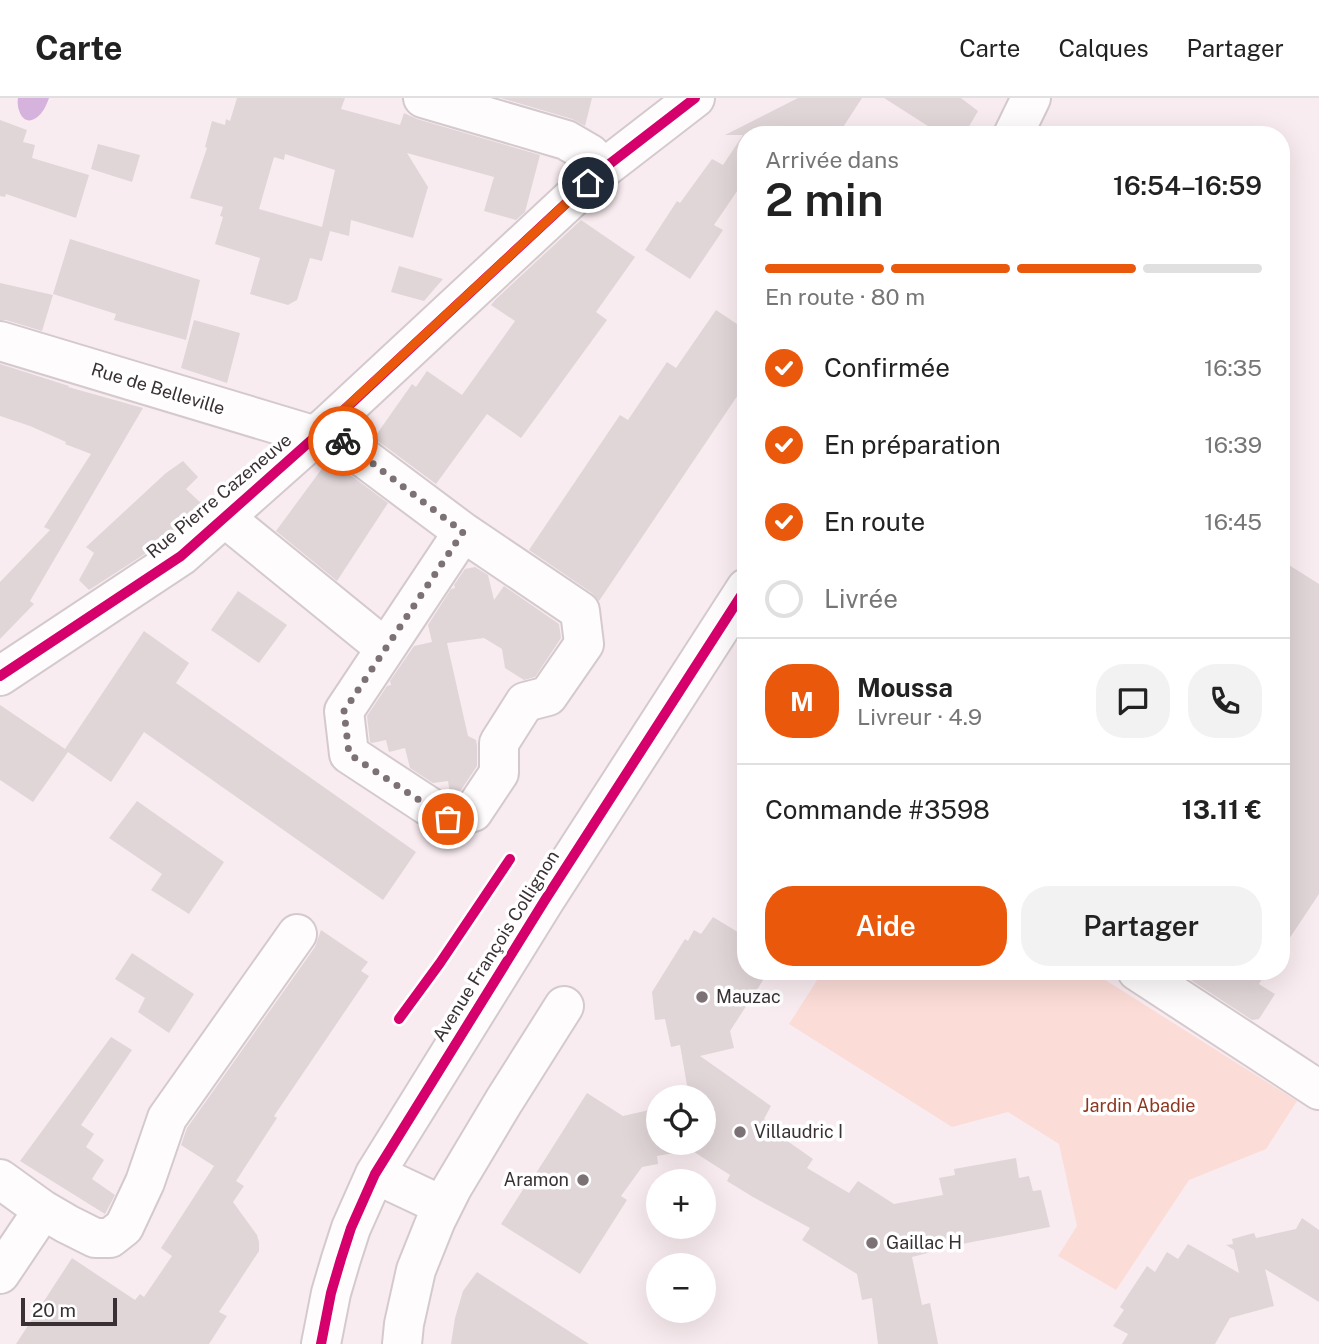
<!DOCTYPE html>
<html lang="fr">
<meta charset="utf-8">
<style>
body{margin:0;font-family:"Public Sans",sans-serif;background:#f2f2f2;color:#222;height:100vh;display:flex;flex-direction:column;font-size:26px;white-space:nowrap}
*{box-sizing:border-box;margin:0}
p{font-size:23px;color:#767676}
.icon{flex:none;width:38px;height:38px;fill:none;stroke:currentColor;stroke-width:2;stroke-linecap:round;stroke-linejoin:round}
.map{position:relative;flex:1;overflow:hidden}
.drawer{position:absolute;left:737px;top:28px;width:553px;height:854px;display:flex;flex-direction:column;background:#fff;border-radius:28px;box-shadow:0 7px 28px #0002}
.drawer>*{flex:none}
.buttons{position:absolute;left:646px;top:987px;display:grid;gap:14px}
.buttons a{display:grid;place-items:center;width:70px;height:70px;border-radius:50%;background:#fff;box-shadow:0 7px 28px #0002;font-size:35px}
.scale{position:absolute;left:21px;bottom:18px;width:96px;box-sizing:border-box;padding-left:7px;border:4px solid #393133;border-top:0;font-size:19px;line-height:24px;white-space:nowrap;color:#393133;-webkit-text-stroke:5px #fff;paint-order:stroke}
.pin{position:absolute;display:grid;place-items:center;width:60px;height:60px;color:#fff;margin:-30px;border:4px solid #fff;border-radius:50%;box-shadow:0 2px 7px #0007}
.courier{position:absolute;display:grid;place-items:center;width:70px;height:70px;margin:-35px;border:5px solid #ea580c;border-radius:50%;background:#fff;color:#222;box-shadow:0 2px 9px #0007}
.summary em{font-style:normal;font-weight:600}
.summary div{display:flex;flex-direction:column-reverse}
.summary{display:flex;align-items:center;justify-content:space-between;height:119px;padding:0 28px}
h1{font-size:46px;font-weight:600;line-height:52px}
.bar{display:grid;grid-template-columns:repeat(4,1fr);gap:10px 7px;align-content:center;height:84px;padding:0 28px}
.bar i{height:9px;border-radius:5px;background:#e0e0e0}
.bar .selected{background:#ea580c}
.bar p{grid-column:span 4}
.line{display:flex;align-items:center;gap:18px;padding:0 28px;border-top:2px solid #e0e0e0}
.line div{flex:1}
.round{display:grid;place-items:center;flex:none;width:74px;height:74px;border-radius:28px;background:#f2f2f2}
ol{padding:0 28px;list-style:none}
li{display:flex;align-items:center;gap:21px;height:77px}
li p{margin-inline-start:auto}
li .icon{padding:7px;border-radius:50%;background:#ea580c;color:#fff;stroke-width:4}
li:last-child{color:#767676}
li i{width:38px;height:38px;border:4px solid #e0e0e0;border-radius:50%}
.action{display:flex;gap:14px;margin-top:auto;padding:14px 28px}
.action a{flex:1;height:80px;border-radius:28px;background:#ea580c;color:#fff;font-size:28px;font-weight:600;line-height:80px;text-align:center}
.action a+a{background:#f2f2f2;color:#222}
header{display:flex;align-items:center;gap:42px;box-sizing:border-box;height:98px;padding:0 35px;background:#fff;border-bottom:2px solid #e0e0e0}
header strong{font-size:33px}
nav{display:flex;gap:38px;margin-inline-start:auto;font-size:24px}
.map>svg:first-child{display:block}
.green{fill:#fcdcd7}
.water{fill:#d5b3dc}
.building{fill:#e0d5d7;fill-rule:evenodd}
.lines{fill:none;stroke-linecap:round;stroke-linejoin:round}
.minor-casing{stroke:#d4cacd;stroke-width:42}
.minor{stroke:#fefcfd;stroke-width:38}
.cycleway-casing{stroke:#fff;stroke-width:15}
.cycleway{stroke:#d6006c;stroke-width:10}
.done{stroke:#7c7275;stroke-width:7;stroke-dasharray:0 12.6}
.route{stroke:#ea580c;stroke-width:9}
.poi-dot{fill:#7c7275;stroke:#fff;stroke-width:2.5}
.labels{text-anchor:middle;stroke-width:7;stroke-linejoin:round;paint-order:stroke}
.street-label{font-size:18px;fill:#393133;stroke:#fff}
.poi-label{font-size:18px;fill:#393133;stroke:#fff;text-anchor:start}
.park-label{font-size:18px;fill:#8e3720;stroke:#fff}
</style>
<header>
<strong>Carte</strong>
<nav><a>Carte</a><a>Calques</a><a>Partager</a></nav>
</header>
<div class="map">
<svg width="1319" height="1246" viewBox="0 0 1319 1246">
<rect width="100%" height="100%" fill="#f9ecf0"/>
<path class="green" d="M 823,873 L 1091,873 L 1297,1003 L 1266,1051 L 1189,1082 L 1116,1192 L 1058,1158 L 1077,1128 L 1059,1046 L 1008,1014 L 952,1029 L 789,926 Z"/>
<path class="water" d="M 18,0 L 49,0 C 46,8 43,15 36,20 C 23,29 16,11 18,0 Z"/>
<path class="building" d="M 237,0 L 345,0 L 341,11 L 400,27 L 404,15 L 417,21 L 540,57 L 525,114 L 516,122 L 484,113 L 494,79 L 407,55 L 428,89 L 413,140 L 351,122 L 349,138 L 330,133 L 322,163 L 310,160 L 297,202 L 288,207 L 250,196 L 260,160 L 215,146 L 223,119 L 220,118 L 223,109 L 190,100 L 207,50 L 205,49 L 212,23 L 225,27 L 226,21 L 230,23 ZM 285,56 L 335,72 L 322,129 L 259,111 L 274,59 L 284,62 Z
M 501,0 L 592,0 L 585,28 L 572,21 Z
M 798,0 L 862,0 L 838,37 L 746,37 L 746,80 L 714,127 L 723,132 L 690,181 L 645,152 L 677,103 L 680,105 L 712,61 L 723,67 L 743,37 L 725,37 Z
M 884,0 L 961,0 L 978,13 L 964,37 L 942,37 Z
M 0,22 L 27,32 L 23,44 L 35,47 L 32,60 L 89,77 L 76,120 L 6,96 L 5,99 L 0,98 Z
M 98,46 L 140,57 L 132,84 L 91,71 Z
M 581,122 L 635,159 L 596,214 L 607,222 L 521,340 L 487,316 L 436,386 L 374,340 L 412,286 L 416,289 L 427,273 L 462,297 L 515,223 L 491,207 L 496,201 Z
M 70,141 L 200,182 L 186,242 L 114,222 L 116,216 L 53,196 Z
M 399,168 L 443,181 L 424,203 L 391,194 Z
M 0,185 L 53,197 L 42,233 L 6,222 L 0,222 Z
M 716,212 L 746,232 L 746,285 L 599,503 L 592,495 L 529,452 L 620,317 L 628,322 L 667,264 L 676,270 Z
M 194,222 L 240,235 L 227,285 L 181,270 Z
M 0,266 L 69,288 L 68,289 L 143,310 L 30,503 L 34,506 L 0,541 L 0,484 L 50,432 L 44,429 L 91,356 L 65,346 L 66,344 L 30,328 L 0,318 Z
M 329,361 L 388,405 L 337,483 L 276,433 Z
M 183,363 L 198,379 L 186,391 L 204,408 L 168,441 L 89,492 L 79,482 L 94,455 L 86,449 L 166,375 Z
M 1281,462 L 1319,486 L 1319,796 L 1281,853 Z
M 475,469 L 488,477 L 494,502 L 504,488 L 559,526 L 561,540 L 535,579 L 524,582 L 505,570 L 502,551 L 484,540 L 447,545 L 468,638 L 476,642 L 477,648 L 477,668 L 459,695 L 452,697 L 450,696 L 448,683 L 433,685 L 410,670 L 405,650 L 389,654 L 386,642 L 372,645 L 370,644 L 367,618 L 387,588 L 391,587 L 390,583 L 414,548 L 432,544 L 428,527 L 451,491 L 455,490 L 454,487 L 465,471 Z
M 238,493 L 287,527 L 259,565 L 211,532 Z
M 144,533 L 189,565 L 176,585 L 416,754 L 383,802 L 144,634 L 111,684 L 68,654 L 33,704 L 0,682 L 0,607 L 65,651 Z
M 137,703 L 224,764 L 189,816 L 151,792 L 162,776 L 109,740 Z
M 713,819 L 746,839 L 746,873 L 769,873 L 730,933 L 734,950 L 700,958 L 771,1008 L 764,1021 L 778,1031 L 776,1035 L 813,1061 L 807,1070 L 849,1095 L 858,1083 L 894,1106 L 943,1097 L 939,1080 L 955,1077 L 954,1071 L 1016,1060 L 1019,1080 L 1029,1078 L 1033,1093 L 1041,1092 L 1050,1129 L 967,1145 L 912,1159 L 922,1207 L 930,1205 L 938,1246 L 878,1246 L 872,1200 L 862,1202 L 857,1176 L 802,1142 L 810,1130 L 753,1099 L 727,1083 L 730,1077 L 691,1052 L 657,1058 L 658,1066 L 642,1069 L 621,1098 L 627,1102 L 580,1176 L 501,1126 L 531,1079 L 533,1080 L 587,995 L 623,1018 L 658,1010 L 658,1045 L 704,1045 L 704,999 L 689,999 L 680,947 L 671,949 L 665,921 L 655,922 L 652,894 L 685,841 L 688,843 L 694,832 L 701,836 Z
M 321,832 L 368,864 L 361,873 L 369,878 L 274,1018 L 277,1020 L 236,1083 L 244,1088 L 233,1104 L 257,1137 L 259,1144 L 259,1153 L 219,1214 L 227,1218 L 209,1246 L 16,1246 L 72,1160 L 135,1202 L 140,1196 L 144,1199 L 172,1158 L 161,1150 L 214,1068 L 181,1047 L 187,1030 L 315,849 Z
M 132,855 L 194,896 L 169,935 L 138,914 L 145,900 L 115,881 Z
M 1177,873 L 1267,873 L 1259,886 L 1275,896 L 1259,921 L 1252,922 Z
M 111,939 L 132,952 L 81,1027 L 94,1036 L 86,1049 L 104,1062 L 92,1081 L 115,1097 L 105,1116 L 20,1063 Z
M 1302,1120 L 1319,1132 L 1319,1204 L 1265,1171 L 1274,1208 L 1230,1220 L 1215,1246 L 1122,1246 L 1128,1236 L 1113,1228 L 1124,1212 L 1120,1209 L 1147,1168 L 1155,1174 L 1167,1154 L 1178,1161 L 1188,1146 L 1239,1175 L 1234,1152 L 1226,1147 L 1233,1146 L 1232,1141 L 1254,1135 L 1256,1140 L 1296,1131 Z
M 477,1174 L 589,1246 L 451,1246 L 455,1220 L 463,1193 Z"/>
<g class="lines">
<defs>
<path id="minor" d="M 423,0 L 566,42 L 590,56 L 603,71
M 1013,37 L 1031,0
M 0,243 L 316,338
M 324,330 L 463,434
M 224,419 L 385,550
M 463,434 L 580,513 L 584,546 L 548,598 L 525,604 L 499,645 L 499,675 L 473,714 L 448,721 L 349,656 L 344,613 Z
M 0,578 L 181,458 L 316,338 L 603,71 L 695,0
M 1137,873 L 1319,992
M 375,1076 L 443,1108
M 0,1081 L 43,1112 L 67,1126 L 95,1140 L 110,1140 L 124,1129 L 145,1084 L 167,1020 L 297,836
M 0,1176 L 43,1112
M 321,1246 L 331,1195 L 341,1161 L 351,1130 L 375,1076 L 545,802 L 746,490
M 402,1246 L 404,1226 L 416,1172 L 436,1122 L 452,1090 L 504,1003 L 564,908"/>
</defs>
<use href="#minor" class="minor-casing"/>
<use href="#minor" class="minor"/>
<defs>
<path id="cycleway" d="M 0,578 L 181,458 L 316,338 L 603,71 L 695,0
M 399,921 L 440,865 L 510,761
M 321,1246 L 331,1195 L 341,1161 L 351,1130 L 375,1076 L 545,802 L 746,490"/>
</defs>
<use href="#cycleway" class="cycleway-casing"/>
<use href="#cycleway" class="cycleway"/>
</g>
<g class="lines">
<path class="done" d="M 343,343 L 463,434 L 344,613 L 349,656 L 448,721"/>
<path class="route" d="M 343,343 L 324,330 L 588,85"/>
</g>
<g class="poi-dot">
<circle cx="702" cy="899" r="7"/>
<circle cx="740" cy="1034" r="7"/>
<circle cx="583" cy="1082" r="7"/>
<circle cx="872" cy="1145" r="7"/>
</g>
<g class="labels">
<g class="street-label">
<text transform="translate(158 291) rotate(17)" y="6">Rue de Belleville</text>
<text transform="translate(219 398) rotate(-40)" y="6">Rue Pierre Cazeneuve</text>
<text transform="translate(496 848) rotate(-58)" y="6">Avenue François Collignon</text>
</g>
<g class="poi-label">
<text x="716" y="905">Mauzac</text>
<text x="754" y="1040">Villaudric I</text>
<text x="569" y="1088" text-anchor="end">Aramon</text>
<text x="886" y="1151">Gaillac H</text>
</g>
<g class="park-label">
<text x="1139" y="1014">Jardin Abadie</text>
</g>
</g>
</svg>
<div class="buttons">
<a><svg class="icon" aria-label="locate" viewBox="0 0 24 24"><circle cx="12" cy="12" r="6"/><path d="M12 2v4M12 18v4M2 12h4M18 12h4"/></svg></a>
<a>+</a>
<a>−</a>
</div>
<div class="scale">20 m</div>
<div class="pin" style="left:448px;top:721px;background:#ea580c"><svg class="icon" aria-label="bag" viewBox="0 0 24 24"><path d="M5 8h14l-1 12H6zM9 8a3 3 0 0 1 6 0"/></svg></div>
<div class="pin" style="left:588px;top:85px;background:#1f2937"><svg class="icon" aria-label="home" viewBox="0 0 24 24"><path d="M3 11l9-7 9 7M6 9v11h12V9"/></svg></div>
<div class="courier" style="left:343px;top:343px"><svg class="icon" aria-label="bike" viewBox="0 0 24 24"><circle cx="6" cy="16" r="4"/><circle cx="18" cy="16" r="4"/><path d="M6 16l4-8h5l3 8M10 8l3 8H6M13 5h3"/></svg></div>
<section class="drawer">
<div class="summary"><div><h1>2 min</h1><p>Arrivée dans</p></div><em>16:54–16:59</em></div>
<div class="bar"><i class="selected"></i><i class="selected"></i><i class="selected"></i><i></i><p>En route · 80 m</p></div>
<ol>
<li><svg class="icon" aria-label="check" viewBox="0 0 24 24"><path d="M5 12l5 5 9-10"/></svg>Confirmée<p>16:35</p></li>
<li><svg class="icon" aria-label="check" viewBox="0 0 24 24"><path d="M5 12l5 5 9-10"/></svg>En préparation<p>16:39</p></li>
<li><svg class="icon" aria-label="check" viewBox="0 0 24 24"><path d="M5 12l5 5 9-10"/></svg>En route<p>16:45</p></li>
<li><i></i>Livrée</li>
</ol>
<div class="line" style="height:126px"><b class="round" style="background:#ea580c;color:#fff">M</b><div><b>Moussa</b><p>Livreur · 4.9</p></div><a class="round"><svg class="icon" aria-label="chat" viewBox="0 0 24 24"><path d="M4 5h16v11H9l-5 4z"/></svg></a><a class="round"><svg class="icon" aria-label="phone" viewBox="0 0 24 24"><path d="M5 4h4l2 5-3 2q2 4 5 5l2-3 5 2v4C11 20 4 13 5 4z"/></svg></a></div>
<div class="line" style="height:91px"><div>Commande #3598</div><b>13.11 €</b></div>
<div class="action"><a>Aide</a><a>Partager</a></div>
</section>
</div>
